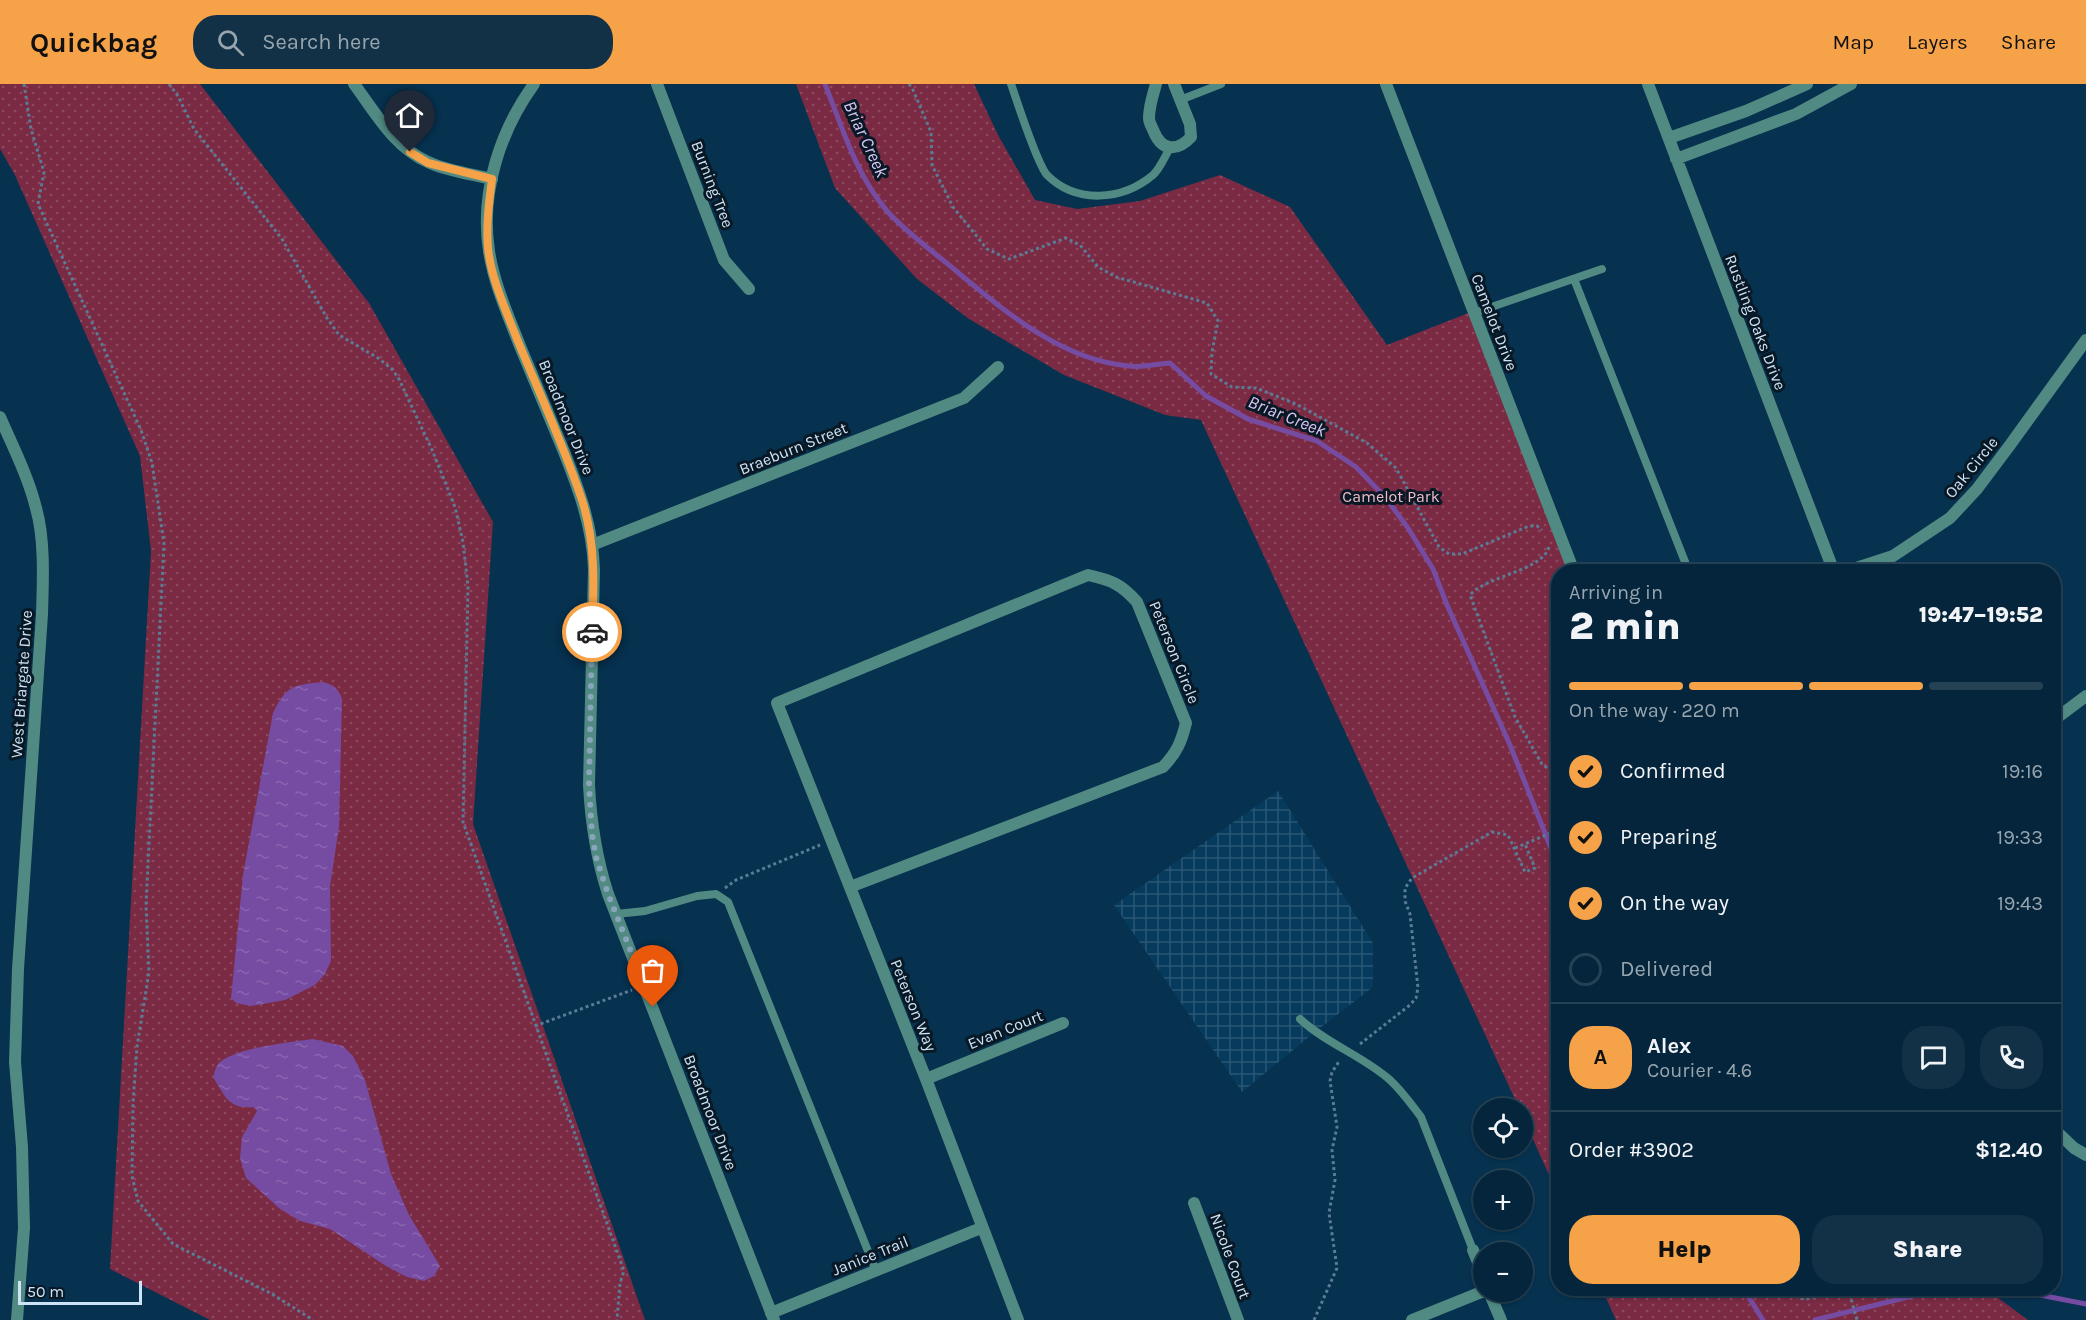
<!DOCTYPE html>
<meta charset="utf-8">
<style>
body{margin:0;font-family:Karla,sans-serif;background:#123146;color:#f1f3f6;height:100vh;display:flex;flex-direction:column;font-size:22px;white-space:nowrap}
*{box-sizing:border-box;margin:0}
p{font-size:20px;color:#97a5af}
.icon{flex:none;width:33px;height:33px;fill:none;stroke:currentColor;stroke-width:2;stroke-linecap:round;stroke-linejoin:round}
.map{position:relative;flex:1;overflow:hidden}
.drawer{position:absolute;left:1551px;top:480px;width:510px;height:732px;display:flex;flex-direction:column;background:#04253b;border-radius:24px;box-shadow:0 2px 4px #0004,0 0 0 2px #254255}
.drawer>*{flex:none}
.fabs{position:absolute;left:1473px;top:1014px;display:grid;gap:12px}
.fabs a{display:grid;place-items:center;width:60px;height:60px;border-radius:50%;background:#04253b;box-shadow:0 2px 4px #0004,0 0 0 2px #254255;font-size:30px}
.scale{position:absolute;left:18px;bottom:15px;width:124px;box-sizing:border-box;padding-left:6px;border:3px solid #cee3f6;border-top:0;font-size:16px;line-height:21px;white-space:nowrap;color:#cee3f6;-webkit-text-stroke:4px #081825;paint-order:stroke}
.pin{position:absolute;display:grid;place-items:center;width:51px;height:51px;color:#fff;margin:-62px -26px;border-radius:50% 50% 50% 0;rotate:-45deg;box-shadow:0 0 6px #0007}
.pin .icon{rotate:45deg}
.courier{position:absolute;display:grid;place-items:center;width:60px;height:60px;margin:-30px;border:4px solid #f6a248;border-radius:50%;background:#fff;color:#222;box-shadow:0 2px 8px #0007}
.headline em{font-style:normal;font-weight:800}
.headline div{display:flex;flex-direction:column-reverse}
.headline{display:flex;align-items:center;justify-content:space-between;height:102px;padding:0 18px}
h1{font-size:39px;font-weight:800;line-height:45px}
.bar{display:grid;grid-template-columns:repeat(4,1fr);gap:9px 6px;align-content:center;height:72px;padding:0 18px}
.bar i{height:8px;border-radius:4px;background:#254255}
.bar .current{background:#f6a248}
.bar p{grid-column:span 4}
.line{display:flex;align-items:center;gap:15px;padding:0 18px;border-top:2px solid #254255}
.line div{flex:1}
.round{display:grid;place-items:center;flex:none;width:63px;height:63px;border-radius:24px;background:#123146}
ol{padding:0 18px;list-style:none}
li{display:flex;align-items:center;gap:18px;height:66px}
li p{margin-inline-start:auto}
li .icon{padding:6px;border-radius:50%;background:#f6a248;color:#111;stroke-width:4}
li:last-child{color:#97a5af}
li i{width:33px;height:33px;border:3px solid #254255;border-radius:50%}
.action{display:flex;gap:12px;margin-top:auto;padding:12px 18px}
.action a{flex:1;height:69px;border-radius:24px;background:#f6a248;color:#111;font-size:24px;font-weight:800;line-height:69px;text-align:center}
.action a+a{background:#123146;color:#f1f3f6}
header{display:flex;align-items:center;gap:36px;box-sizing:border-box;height:84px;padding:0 30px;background:#f6a248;color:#111}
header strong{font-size:28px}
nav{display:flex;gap:33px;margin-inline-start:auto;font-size:21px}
.search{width:420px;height:54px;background:#123146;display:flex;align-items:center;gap:15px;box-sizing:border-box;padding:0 21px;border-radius:24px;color:#97a5af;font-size:22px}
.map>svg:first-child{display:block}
.industrial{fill:url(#industrial-grid)}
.grass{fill:url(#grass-dots)}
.water{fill:url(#water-ripples)}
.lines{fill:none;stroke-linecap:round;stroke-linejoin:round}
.stream{stroke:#764ca3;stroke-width:5}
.path{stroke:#5a7c96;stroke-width:3;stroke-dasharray:3 3;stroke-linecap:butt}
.service{stroke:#508a82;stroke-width:8}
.minor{stroke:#508a82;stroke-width:12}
.tertiary{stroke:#508a82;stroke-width:12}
.done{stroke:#88a5bc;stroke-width:6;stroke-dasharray:0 10.8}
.route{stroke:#f6a248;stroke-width:8}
.labels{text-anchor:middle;stroke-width:6;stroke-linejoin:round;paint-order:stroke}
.street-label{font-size:16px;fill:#cee3f6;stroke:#081825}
.park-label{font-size:16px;fill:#f4bbc8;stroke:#081825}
.water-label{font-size:18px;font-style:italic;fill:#dac6f5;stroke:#081825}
</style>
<header>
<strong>Quickbag</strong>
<div class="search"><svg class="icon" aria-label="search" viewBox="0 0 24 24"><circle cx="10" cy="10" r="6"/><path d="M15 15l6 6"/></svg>Search here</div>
<nav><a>Map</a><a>Layers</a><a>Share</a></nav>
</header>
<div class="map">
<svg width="2086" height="1236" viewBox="0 0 2086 1236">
<defs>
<pattern id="industrial-grid" width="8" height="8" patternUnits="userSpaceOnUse" patternTransform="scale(1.5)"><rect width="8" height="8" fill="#063b5d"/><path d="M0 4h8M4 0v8" fill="none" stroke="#295775"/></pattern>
<pattern id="grass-dots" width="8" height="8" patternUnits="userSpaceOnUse" patternTransform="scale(1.5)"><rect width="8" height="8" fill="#7a2a43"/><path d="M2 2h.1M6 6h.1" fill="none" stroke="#8c495f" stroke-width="1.8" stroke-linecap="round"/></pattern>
<pattern id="water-ripples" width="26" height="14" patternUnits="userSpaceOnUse" patternTransform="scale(1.5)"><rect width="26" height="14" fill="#764ca3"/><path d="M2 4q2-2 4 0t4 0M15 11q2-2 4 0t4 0" fill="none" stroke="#8866b0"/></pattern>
</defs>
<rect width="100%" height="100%" fill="#06314f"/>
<path class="industrial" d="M 1278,707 L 1373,859 L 1373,903 L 1315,948 L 1242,1008 L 1114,821 Z"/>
<path class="grass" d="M 0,0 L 200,0 L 369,219 L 493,438 L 473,740 L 645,1236 L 210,1236 L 110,1185 L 151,467 L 140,372 L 14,89 L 0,65 Z
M 796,0 L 974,0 L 998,51 L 1035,116 L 1077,125 L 1140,117 L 1220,91 L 1290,123 L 1387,261 L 1471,228 L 1571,487 L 1558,488 L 1558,1111 L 1523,1033 L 1522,1024 L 1519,1024 L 1201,336 L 1165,331 L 1064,291 L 969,235 L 917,195 L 835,104 Z
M 1602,1205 L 1986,1205 L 2028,1236 L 1616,1236 Z"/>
<path class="water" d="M 323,598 C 334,601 338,604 342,615 L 339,743 L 330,802 L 331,877 L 325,890 L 315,901 L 285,916 L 251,922 L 236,919 L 231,914 L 243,791 L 273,629 C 287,601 293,601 323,598 Z
M 313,955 L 343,962 L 353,972 L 365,996 L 391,1090 L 409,1131 L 440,1182 L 434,1192 L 424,1197 L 407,1193 L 386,1182 L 330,1145 L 300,1137 L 280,1125 L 246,1094 L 240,1074 L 242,1053 L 257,1027 L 253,1023 C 228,1025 225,1012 213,993 C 214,990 216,983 218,980 C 233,964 291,958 313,955 Z"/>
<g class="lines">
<path class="stream" d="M 825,0 C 842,43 856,91 887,127 C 904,146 928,164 949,181 C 1001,224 1059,276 1129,282 C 1142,284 1157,280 1170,279 L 1206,312 L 1248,335 L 1317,357 L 1356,383 L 1385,413 L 1408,444 L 1433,485 L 1447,521 L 1510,661 L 1558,782
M 1743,1204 L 1763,1236
M 2005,1204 L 2086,1220
M 1815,1236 L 1945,1204"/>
<path class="path" d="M 24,0 L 31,45 L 44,88 L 38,120 L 141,346 L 152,379 L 164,459 L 146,821 L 149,888 L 137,963 L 133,1019 L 132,1092 L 138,1117 L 173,1160 L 272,1210 L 313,1236
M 169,0 L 178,12 L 194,45 L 282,155 L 327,234 L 339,251 L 378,274 L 392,285 L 399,295 L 433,368 L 455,423 L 463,458 L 468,502 L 463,738 L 624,1187 L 620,1199 L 617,1236
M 909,0 L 913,6 L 931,48 L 932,81 L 953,123 L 987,165 L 1009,175 L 1066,154 L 1080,161 L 1098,183 L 1116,193 L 1207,219 L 1218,237 L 1212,268 L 1211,290 L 1232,303 L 1256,304 L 1296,320 L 1367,359 L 1396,384 L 1439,463 L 1449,470 L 1462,470 L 1529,442 L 1537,442 L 1542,446
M 1549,463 C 1542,487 1486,492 1470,511 L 1515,633 L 1542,680 L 1558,692
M 1558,707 L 1555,713 L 1558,720
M 1515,764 L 1558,746
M 725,804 L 736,796 L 820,761
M 535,942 L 632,906
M 1360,960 L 1410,921 L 1416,914 L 1418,904 L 1410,830 L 1405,817 L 1405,804 L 1412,794 L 1492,748 L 1508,751 L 1525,788 L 1535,784 L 1525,760
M 1786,1204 C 1800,1221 1814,1216 1829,1204
M 1848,1204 L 1857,1236
M 1314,1236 L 1337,1184 L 1329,1129 L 1335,1096 L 1332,1066 L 1337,1043 L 1330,997 L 1332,988 L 1340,976"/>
<path class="service" d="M 1011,0 C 1017,17 1037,80 1047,91 C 1076,120 1122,117 1153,91 C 1160,85 1165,72 1170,64
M 1180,16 L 1221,0
M 1574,195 L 1689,488
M 1474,229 L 1602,185
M 616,830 L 645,827 L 697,812 L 716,810 L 728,818 L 876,1187
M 1300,935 C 1327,960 1363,972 1390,996 C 1402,1007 1411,1020 1421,1033 L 1473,1166"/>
<path class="minor" d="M 354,0 C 375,28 394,63 428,78 C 447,87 471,90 492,95
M 657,0 L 724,176 L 749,205
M 1156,0 C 1153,11 1149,22 1149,34 C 1149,39 1152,43 1154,48 C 1162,67 1177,68 1191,53 L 1190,40 L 1174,0
M 1386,0 L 1574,488
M 1648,0 L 1834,488
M 1669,54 L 1746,27 L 1807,0
M 1676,75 L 1796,30 L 1851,0
M 0,333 C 13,363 28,392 36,424 C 45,455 43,497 42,530 L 18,885 L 15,978 L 22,1063 L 24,1144 L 17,1236
M 592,461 L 964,314 L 998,283
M 1844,488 L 1893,472 L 1950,434 L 1977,405 L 2010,361 L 2086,256
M 2054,636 L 2086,612
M 850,803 L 1163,683 C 1177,668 1181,659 1186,639 L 1137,518 C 1121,500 1111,496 1088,491 L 777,619 L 926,995 L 1018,1236
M 926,995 L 1063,939
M 2054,1045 L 2074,1064 L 2086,1071
M 1194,1119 L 1238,1236
M 1473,1166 L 1484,1193
M 1489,1208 L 1501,1236
M 771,1229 L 981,1144
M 1412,1236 L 1484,1207"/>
<path class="tertiary" d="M 534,0 C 500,47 480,108 489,167 C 494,200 508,231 520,262 C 534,296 548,330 562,363 C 578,403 593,442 594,486 L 589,701 C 591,741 596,773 608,810 L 774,1236"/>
</g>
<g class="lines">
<path class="done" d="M 592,548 L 589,701 L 592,750 L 596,773 L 608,810 L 653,923"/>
<path class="route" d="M 410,68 L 428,79 L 492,95 C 489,118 486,141 488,164 C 491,195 506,226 517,255 C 539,308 564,362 582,416 C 596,459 594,503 592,548"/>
</g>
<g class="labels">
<g class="street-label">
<text transform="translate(713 100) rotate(69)" y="6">Burning Tree</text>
<text transform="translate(1495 238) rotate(69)" y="6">Camelot Drive</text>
<text transform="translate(1756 238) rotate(69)" y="6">Rustling Oaks Drive</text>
<text transform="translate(567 333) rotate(68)" y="6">Broadmoor Drive</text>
<text transform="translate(793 364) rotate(-22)" y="6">Braeburn Street</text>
<text transform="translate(1971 383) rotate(-51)" y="6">Oak Circle</text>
<text transform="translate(1175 568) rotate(68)" y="6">Peterson Circle</text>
<text transform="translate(21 600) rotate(-86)" y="6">West Briargate Drive</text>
<text transform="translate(914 921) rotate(68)" y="6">Peterson Way</text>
<text transform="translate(1005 945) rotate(-22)" y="6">Evan Court</text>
<text transform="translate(711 1028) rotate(69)" y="6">Broadmoor Drive</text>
<text transform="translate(870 1171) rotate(-22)" y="6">Janice Trail</text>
<text transform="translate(1231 1172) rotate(70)" y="6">Nicole Court</text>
</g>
<g class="park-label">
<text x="1391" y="418">Camelot Park</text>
</g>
<g class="water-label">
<text transform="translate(866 55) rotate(65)" y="6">Briar Creek</text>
<text transform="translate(1287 332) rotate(22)" y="6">Briar Creek</text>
</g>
</g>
</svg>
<div class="fabs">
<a><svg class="icon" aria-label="locate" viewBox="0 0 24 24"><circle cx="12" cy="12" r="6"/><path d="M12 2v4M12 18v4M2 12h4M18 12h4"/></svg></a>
<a>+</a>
<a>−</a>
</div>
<div class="scale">50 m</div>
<div class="pin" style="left:653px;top:923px;background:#ea580c"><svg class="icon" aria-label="bag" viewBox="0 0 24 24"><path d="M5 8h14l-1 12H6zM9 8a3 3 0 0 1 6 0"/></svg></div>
<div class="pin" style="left:410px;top:68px;background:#1f2937"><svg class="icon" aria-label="home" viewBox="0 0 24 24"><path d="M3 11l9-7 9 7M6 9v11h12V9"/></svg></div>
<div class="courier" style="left:592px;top:548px"><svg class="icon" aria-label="car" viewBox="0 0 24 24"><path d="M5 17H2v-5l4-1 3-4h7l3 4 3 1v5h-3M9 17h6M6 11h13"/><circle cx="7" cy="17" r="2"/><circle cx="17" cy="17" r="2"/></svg></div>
<section class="drawer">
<div class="headline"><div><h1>2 min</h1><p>Arriving in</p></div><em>19:47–19:52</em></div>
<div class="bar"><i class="current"></i><i class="current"></i><i class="current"></i><i></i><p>On the way · 220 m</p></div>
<ol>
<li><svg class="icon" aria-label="check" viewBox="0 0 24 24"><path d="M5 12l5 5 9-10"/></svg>Confirmed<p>19:16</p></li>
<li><svg class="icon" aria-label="check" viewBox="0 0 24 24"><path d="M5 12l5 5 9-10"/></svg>Preparing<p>19:33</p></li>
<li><svg class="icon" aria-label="check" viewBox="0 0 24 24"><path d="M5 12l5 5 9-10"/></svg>On the way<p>19:43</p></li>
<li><i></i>Delivered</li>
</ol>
<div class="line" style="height:108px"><b class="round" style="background:#f6a248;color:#111">A</b><div><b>Alex</b><p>Courier · 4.6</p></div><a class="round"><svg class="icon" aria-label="chat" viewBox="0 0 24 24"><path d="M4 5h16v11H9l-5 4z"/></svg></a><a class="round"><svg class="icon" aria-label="phone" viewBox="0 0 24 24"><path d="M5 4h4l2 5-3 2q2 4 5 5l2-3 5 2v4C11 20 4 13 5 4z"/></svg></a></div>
<div class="line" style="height:78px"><div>Order #3902</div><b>$12.40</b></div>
<div class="action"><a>Help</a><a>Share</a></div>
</section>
</div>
